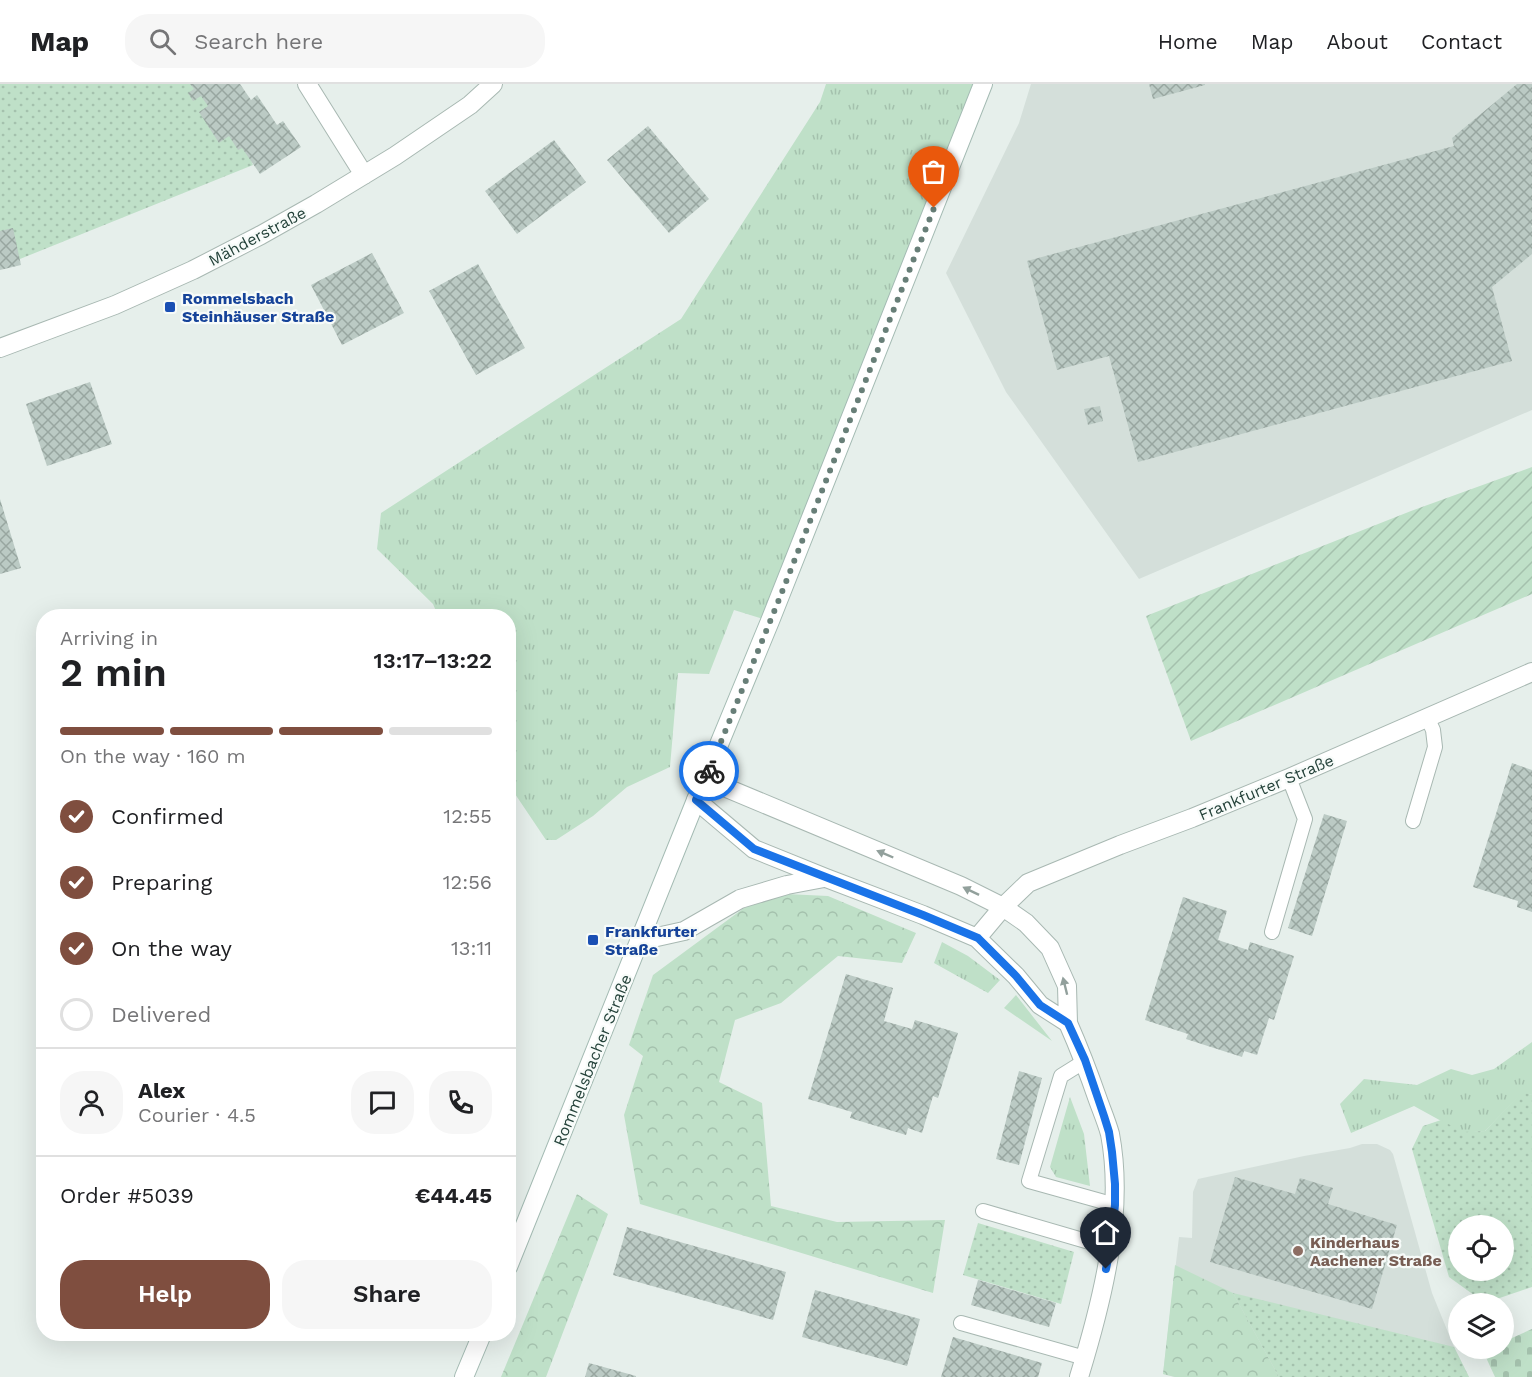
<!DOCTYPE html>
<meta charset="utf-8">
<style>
body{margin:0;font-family:"Work Sans",sans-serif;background:#f6f6f6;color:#202124;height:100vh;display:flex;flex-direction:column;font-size:22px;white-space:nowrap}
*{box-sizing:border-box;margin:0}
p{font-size:20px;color:#757577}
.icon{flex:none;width:33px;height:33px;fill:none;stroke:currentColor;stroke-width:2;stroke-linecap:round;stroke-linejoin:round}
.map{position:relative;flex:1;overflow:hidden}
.drawer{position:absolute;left:36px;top:525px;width:480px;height:732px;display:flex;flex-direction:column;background:#fff;border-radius:24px;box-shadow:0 6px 24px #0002}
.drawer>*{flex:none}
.tools{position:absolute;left:1448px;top:1131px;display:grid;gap:12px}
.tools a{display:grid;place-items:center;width:66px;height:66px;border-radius:50%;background:#fff;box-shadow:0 6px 24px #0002;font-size:30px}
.pin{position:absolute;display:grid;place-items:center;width:51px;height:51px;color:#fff;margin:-62px -26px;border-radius:50% 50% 50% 0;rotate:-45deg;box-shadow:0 0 6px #0007}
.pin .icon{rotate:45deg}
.courier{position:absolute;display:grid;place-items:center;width:60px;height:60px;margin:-30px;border:4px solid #1a73e8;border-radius:50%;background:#fff;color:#222;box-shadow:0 2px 8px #0007}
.head em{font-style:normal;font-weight:600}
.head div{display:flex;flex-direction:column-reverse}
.head{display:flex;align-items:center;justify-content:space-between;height:102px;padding:0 24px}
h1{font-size:39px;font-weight:600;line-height:45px}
.bar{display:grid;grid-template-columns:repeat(4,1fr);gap:9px 6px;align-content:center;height:72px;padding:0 24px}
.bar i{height:8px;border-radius:4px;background:#e0e0e0}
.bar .active{background:#7f4e3f}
.bar p{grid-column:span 4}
.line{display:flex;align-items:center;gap:15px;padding:0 24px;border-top:2px solid #e0e0e0}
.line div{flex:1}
.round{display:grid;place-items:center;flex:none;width:63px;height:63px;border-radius:24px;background:#f6f6f6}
ol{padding:0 24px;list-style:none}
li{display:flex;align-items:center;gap:18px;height:66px}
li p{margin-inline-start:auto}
li .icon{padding:6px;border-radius:50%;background:#7f4e3f;color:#fff;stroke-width:4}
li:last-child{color:#757577}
li i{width:33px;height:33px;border:3px solid #e0e0e0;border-radius:50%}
.primary-button{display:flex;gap:12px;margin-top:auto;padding:12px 24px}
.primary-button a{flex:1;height:69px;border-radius:24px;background:#7f4e3f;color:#fff;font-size:24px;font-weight:600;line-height:69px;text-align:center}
.primary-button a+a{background:#f6f6f6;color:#202124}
header{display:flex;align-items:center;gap:36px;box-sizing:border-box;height:84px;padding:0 30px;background:#fff;border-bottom:2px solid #e0e0e0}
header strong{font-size:28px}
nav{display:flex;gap:33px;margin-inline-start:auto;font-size:21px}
.search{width:420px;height:54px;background:#f6f6f6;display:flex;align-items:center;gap:15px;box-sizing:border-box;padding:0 21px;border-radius:24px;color:#757577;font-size:22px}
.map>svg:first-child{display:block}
.built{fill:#d4dfda}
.grass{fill:url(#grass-tufts)}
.forest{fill:url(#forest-crowns)}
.cemetery{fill:url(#cemetery-stones)}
.park{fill:url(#park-dots);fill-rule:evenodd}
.garden{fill:url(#garden-furrows)}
.building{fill:url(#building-cross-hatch)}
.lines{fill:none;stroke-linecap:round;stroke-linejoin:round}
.lane-casing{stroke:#a8b8b2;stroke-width:16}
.street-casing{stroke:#a8b8b2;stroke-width:20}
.secondary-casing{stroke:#a4bbb3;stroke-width:20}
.lane{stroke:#fff;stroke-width:14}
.street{stroke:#fff;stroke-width:18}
.secondary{stroke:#fff;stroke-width:18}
.oneway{fill:#92a09c}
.done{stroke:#687f78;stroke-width:6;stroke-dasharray:0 10.8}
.route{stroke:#1a73e8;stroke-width:8}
.transit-dot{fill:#1a4fb4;stroke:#f7fbf9;stroke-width:2}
.education-dot{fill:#8d6e63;stroke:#f7fbf9;stroke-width:2}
.labels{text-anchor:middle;stroke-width:4.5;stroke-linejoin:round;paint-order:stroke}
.street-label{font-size:16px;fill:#24423a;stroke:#f7fbf9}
.transit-label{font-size:16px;font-weight:bold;fill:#164399;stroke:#f7fbf9;text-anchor:start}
.education-label{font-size:16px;font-weight:bold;fill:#785e54;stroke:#f7fbf9;text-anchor:start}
</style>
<header>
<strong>Map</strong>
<div class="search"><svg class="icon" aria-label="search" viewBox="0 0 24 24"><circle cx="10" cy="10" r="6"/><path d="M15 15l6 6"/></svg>Search here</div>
<nav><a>Home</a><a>Map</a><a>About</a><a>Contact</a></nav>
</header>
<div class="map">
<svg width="1532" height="1293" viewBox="0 0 1532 1293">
<defs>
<pattern id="grass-tufts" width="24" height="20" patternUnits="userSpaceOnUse" patternTransform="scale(1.5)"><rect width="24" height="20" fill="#bfe0c8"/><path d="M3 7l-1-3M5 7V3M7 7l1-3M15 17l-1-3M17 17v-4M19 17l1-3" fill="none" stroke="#a4c1ad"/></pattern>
<pattern id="forest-crowns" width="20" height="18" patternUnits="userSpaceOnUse" patternTransform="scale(1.5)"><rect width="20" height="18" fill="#bfe0c8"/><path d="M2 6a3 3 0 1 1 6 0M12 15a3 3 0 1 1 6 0" fill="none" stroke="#a4c1ad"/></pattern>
<pattern id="cemetery-stones" width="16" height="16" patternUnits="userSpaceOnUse" patternTransform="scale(1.5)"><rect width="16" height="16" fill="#bfe0c8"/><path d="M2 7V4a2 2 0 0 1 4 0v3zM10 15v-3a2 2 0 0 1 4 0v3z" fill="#a4c1ad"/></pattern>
<pattern id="park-dots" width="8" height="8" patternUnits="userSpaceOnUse" patternTransform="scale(1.5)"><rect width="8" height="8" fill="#bfe0c8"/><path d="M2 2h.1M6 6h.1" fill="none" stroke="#a4c1ad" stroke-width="1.8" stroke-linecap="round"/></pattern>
<pattern id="garden-furrows" width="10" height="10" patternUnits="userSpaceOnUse" patternTransform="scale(1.5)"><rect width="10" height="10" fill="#bfe0c8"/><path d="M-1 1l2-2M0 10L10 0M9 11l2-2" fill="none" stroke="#a4c1ad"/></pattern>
<pattern id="building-cross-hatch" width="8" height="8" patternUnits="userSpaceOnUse" patternTransform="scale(1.5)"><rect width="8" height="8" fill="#bbcac4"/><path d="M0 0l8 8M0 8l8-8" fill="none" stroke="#98a6a0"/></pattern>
</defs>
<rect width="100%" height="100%" fill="#e6efeb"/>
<path class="built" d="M 1031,0 L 1532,0 L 1532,326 L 1139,495 L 1006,308 L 946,189 L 1019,39 Z
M 1362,1060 L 1377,1060 L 1390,1066 L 1393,1070 L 1432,1209 L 1454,1263 L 1469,1293 L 1175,1293 L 1163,1290 L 1179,1153 L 1192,1154 L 1193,1108 L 1198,1095 L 1304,1072 L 1350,1064 Z"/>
<path class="grass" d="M 826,0 L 983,0 L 770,537 L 734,526 L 709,590 L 678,589 L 670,683 L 627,703 L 593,732 L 556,756 L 546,756 L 509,701 L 508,532 L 438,532 L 433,520 L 377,465 L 381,429 L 681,235 L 820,18 Z
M 942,858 L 968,872 L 1000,896 L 988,909 L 934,879 Z
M 1016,911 L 1052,957 L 1004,924 Z
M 1532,958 L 1532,1011 L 1522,1009 L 1485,1047 L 1463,1049 L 1414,1022 L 1351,1049 L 1340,1020 L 1364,995 L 1417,1001 L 1451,985 L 1472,991 L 1494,985 Z
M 1070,1013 L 1084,1050 L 1090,1102 L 1056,1093 L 1050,1083 Z"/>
<path class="forest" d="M 786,810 L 828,812 L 916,849 L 902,879 L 838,872 L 781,919 L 735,936 L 719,998 L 762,1019 L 771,1122 L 837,1138 L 945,1136 L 933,1209 L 640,1120 L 624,1031 L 643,972 L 629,961 L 653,891 L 744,824 Z
M 577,1110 L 608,1130 L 546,1293 L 501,1293 Z
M 1175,1181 L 1233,1209 L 1279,1293 L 1175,1293 L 1163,1290 Z"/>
<path class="cemetery" d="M 1532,1245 L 1532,1293 L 1495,1293 L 1483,1267 L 1490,1265 L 1503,1264 L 1503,1258 Z"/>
<path class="park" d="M 0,0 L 210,0 L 232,31 L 253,81 L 15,177 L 0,167 Z
M 1522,1008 L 1532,1011 L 1532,1203 L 1485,1219 L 1449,1193 L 1412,1065 L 1423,1042 L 1441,1036 L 1463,1048 L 1485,1047 ZM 1458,1142 L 1503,1142 L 1503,1186 L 1458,1186 Z
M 978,1139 L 1074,1168 L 1061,1220 L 963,1191 Z
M 1233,1209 L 1454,1263 L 1469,1293 L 1279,1293 Z"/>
<path class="garden" d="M 1532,383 L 1532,510 L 1191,657 L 1146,532 L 1411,427 Z"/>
<path class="building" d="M 190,0 L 240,0 L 251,16 L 257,11 L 277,41 L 283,37 L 301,63 L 260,90 L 242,64 L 238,66 L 229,52 L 219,59 L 199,28 L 208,22 L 201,12 L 193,17 L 188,9 L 194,5 Z
M 1149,0 L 1205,0 L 1205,1 L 1153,15 Z
M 1517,0 L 1532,0 L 1532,142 L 1531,142 L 1532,144 L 1532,170 L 1492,203 L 1512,277 L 1138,378 L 1109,272 L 1057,286 L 1027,177 L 1454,62 L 1452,54 Z
M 648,42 L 709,115 L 669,149 L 607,76 Z
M 554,56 L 586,98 L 517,150 L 485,107 Z
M 13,144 L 21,181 L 0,186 L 0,147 Z
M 372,169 L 404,229 L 342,261 L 311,201 Z
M 478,180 L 525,264 L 476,291 L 429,207 Z
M 90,298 L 112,360 L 47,382 L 26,320 Z
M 1100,322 L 1103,337 L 1088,341 L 1084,325 Z
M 0,415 L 21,484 L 0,490 Z
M 1512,679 L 1532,686 L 1532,828 L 1517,823 L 1518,817 L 1473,803 Z
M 1324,730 L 1347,737 L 1312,852 L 1288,844 Z
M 1183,813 L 1227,827 L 1218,856 L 1248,866 L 1250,858 L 1294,872 L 1274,936 L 1269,934 L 1257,971 L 1244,967 L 1242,973 L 1186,955 L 1188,950 L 1145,936 Z
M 846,890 L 893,904 L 884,937 L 912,945 L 915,936 L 958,949 L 938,1014 L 933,1012 L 922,1049 L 908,1044 L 906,1051 L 850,1034 L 852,1028 L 808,1015 Z
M 1019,987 L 1042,994 L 1019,1081 L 996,1075 Z
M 1235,1093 L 1295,1110 L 1300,1094 L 1333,1104 L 1328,1120 L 1397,1141 L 1372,1225 L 1210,1178 Z
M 627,1143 L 786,1188 L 773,1236 L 613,1191 Z
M 978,1196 L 1056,1219 L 1049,1243 L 971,1221 Z
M 815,1206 L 920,1235 L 907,1282 L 802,1253 Z
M 953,1253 L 1042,1279 L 1038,1293 L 941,1293 Z
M 589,1279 L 636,1292 L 636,1293 L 585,1293 Z"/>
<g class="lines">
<defs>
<path id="lane" d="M 1413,737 L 1435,663 L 1433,646 L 1427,633
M 1272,848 L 1305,735 L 1289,694
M 1085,977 L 1061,992 L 1029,1097 L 1115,1121
M 983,1127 L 1110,1164
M 961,1239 L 1085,1274"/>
<path id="street" d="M 307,0 L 364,91
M 0,264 L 115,221 L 193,186 L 261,151 L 316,120 L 395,72 L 470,21 L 493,0
M 696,716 L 754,765 L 826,794 L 923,831 L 977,854 L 1016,892 L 1040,921 L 1068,939 L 1067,902 L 1050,864 L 1026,839 L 1003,823 L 961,802 L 705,695
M 977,854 L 1003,823 L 1028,799 L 1120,761 L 1192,734 L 1289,694 L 1532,588
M 639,857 L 684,847 L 740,815 L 787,801 L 824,794
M 1068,939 C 1079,964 1089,990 1098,1016 C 1102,1027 1107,1039 1110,1050 C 1125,1129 1102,1218 1079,1293"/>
<path id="secondary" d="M 508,1183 L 696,716 L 770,537 L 983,0
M 464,1293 L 482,1250"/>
</defs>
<use href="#lane" class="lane-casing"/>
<use href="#street" class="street-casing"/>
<use href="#secondary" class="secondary-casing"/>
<use href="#lane" class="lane"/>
<use href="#street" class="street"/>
<use href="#secondary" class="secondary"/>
</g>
<defs><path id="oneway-solid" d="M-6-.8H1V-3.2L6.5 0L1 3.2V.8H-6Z" transform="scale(1.5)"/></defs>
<g class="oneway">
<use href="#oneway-solid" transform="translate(885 770) rotate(-157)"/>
<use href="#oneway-solid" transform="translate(971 807) rotate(-154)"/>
<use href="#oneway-solid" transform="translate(1065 902) rotate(-104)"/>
</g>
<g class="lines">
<path class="done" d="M 709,687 L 778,518 L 934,124"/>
<path class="route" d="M 709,687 L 696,716 L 754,765 L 923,831 L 978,854 L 1016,892 L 1040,921 L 1068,939 L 1085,976 L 1104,1032 L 1109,1048 L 1112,1068 L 1115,1100 L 1115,1121 L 1110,1164 L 1106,1185"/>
</g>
<g class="transit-dot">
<rect x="164" y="217" width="12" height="12" rx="3"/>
<rect x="587" y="850" width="12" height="12" rx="3"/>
</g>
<circle class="education-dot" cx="1298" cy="1167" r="6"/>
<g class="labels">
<g class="street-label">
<text transform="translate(257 152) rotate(-28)" y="6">Mähderstraße</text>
<text transform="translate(1266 703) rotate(-23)" y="6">Frankfurter Straße</text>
<text transform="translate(592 976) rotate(-68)" y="6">Rommelsbacher Straße</text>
</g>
<g class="transit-label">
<text x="182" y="220">Rommelsbach<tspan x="182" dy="18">Steinhäuser Straße</tspan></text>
<text x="605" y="853">Frankfurter<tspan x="605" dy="18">Straße</tspan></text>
</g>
<g class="education-label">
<text x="1310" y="1164">Kinderhaus<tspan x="1310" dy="18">Aachener Straße</tspan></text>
</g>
</g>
</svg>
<div class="tools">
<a><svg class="icon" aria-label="locate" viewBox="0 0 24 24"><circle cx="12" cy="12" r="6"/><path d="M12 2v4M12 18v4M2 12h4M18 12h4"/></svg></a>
<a><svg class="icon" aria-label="layers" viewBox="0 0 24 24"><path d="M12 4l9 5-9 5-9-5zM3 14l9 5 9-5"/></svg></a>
</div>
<div class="pin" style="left:934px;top:124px;background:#ea580c"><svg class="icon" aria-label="bag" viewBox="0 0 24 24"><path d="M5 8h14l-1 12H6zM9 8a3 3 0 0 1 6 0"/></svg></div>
<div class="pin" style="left:1106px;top:1185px;background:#1f2937"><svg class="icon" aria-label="home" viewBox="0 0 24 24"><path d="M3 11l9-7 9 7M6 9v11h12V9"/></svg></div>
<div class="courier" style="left:709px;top:687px"><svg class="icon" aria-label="bike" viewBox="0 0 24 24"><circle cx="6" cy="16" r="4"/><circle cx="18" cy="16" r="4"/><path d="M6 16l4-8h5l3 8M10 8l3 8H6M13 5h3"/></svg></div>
<section class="drawer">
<div class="head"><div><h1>2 min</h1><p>Arriving in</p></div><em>13:17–13:22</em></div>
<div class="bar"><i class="active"></i><i class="active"></i><i class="active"></i><i></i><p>On the way · 160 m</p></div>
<ol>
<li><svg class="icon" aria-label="check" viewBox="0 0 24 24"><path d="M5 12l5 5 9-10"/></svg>Confirmed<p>12:55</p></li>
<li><svg class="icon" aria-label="check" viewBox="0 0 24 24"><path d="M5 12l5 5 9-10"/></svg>Preparing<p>12:56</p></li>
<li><svg class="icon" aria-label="check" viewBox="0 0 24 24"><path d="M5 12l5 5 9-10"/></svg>On the way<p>13:11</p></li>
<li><i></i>Delivered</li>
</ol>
<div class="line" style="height:108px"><a class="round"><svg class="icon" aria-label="person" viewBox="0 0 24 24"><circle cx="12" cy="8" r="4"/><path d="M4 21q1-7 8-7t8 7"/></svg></a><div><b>Alex</b><p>Courier · 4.5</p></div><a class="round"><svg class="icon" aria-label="chat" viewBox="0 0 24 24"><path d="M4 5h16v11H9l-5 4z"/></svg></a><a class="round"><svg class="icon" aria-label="phone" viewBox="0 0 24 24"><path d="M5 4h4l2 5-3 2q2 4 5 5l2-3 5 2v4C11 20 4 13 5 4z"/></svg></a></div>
<div class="line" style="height:78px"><div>Order #5039</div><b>€44.45</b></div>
<div class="primary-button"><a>Help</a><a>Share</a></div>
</section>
</div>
